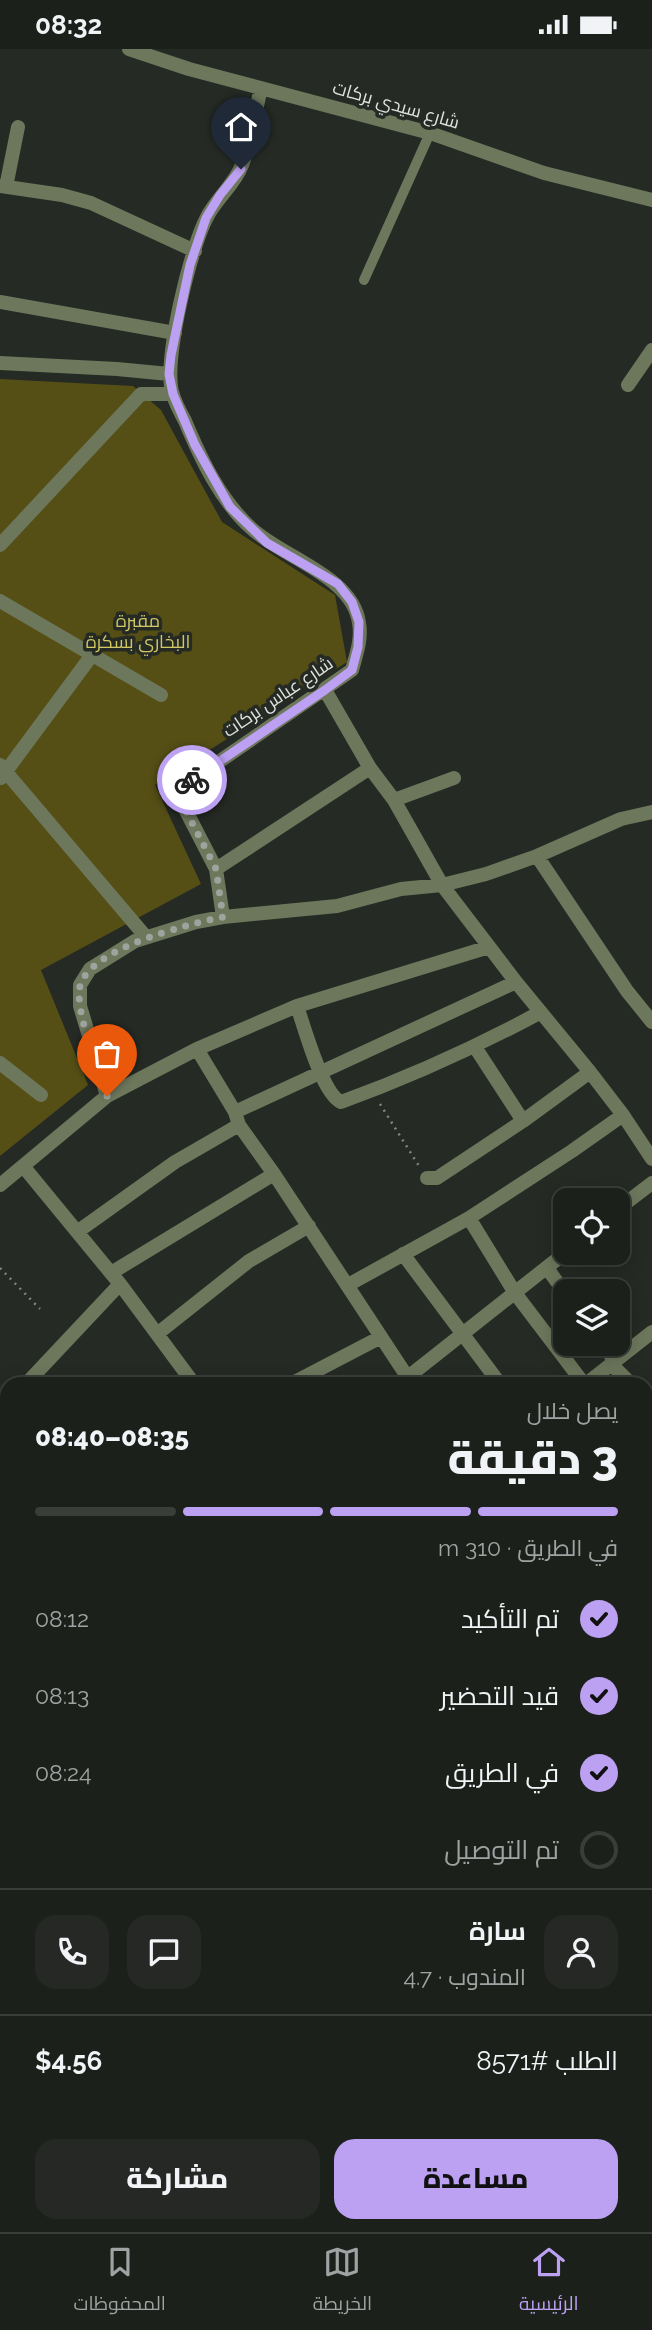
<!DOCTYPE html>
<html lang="ar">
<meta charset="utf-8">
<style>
body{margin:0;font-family:Raleway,Cairo,sans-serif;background:#252824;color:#f1f3f6;direction:rtl;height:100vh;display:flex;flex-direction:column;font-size:26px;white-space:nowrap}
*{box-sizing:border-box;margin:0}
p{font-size:23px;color:#a0a3a3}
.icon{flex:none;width:38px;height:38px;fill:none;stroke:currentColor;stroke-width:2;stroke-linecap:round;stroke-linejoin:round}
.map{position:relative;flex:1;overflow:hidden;direction:ltr}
.sheet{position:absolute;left:0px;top:1328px;width:653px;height:856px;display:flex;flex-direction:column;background:#1c201b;border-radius:21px 21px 0 0;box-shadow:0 4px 18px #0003,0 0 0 2px #3a3e3a;direction:rtl}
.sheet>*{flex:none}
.buttons{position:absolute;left:553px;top:1139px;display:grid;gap:14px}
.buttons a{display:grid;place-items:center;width:77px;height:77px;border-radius:14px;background:#1c201b;box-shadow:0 4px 18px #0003,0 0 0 2px #3a3e3a;font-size:35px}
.pin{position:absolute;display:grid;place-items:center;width:60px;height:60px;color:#fff;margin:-72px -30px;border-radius:50% 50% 50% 0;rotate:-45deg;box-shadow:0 0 7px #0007}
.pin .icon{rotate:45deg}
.courier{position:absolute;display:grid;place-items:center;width:70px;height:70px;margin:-35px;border:5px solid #bca0f2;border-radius:50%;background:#fff;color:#222;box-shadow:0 2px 9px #0007}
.summary em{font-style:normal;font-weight:800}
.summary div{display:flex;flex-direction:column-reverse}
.summary{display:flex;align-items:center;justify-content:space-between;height:119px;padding:0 35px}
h1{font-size:46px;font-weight:800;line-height:52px}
.bar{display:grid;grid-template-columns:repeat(4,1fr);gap:10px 7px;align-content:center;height:84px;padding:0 35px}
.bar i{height:9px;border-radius:5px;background:#3a3e3a}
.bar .current{background:#bca0f2}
.bar p{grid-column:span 4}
.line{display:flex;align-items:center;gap:18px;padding:0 35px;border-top:2px solid #3a3e3a}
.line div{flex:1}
.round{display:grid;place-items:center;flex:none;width:74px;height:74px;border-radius:21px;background:#252824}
ol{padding:0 35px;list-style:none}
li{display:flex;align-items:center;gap:21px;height:77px}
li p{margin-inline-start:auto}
li .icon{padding:7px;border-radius:50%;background:#bca0f2;color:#111;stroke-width:4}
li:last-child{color:#a0a3a3}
li i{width:38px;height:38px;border:4px solid #3a3e3a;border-radius:50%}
.button{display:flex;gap:14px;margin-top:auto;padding:14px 35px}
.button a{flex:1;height:80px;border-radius:21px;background:#bca0f2;color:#111;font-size:28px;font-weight:800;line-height:80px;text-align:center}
.button a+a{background:#252824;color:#f1f3f6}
.status{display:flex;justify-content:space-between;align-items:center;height:49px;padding:0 35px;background:#1c201b;direction:ltr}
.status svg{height:19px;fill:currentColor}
.tabs{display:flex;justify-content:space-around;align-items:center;height:98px;border-top:2px solid #3a3e3a;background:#1c201b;font-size:19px;color:#a0a3a3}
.tabs a{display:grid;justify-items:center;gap:4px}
.tabs .current{color:#bca0f2}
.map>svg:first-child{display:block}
.green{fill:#554f16}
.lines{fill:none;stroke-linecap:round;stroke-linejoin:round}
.path{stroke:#828681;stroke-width:2.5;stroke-dasharray:2 5;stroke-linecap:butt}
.lane{stroke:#6d775c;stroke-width:10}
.street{stroke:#6d775c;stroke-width:14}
.primary{stroke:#b3c68f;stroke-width:18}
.done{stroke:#9fa39e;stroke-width:7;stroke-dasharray:0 12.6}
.route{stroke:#bca0f2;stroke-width:9}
.labels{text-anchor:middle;stroke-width:7;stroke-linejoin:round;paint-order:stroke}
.street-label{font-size:18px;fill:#e1e4e0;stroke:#252a24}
.park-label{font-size:18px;fill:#d1c865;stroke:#252a24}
</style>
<div class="status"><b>08:32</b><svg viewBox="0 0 49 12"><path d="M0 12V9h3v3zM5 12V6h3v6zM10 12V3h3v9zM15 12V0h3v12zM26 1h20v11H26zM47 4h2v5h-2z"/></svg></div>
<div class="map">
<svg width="652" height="2183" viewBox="0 0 652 2183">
<rect width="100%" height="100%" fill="#252a24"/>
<path class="green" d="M 0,330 L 133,337 L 161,361 L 222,473 L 335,546 L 347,613 L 155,736 L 201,835 L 41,921 L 88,1036 L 0,1107 Z"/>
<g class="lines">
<path class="path" d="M 380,1055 L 419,1117
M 0,1219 L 40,1260"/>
<path class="lane" d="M 364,231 L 430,84"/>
<path class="street" d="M 129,0 L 189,20 L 430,84 L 544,124 L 652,151
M 0,137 L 62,146 L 91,154 L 195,202
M 6,138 L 18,78
M 0,253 L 175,284
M 0,314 L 117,320 L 169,325
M 628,336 L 652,301
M 0,496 L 141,345 L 173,345
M 0,552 L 161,646
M 325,641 L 370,719 L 394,751 L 442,836 L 516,933 L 590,1023 L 623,1066 L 652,1110
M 0,716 L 146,888
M 1,729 L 92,606
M 394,751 L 454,729
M 537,807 L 627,942 L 652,973
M 216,820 L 370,719
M 223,868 L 337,857 L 401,840 L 442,836 L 486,825 L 537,807 L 621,770 L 652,763
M 297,957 C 304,977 322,1045 341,1053 C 410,1028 476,998 541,963
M 475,998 L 523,1072 L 590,1023
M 197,1000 L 235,1063 L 239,1076 L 274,1125 L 412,1335
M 0,1014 L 41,1046
M 107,1047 L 80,957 L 80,936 L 90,920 L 135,892 L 196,873 L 223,868 L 216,820 L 182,754 L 184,743 L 188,734 L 352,621 C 356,606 362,590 359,574 C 353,527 283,509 251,479 C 220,451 201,410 185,372 C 180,363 175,353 172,343 C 164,309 190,200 207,168 C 216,150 235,135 242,116 C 251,93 255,63 261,39
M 235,1063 L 516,933
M 23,1117 L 120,1235 L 26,1335
M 427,1129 L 437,1129 L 523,1072
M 0,1136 L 107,1047 L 197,1000 L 297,957 L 489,898
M 618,1160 L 652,1134
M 469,1169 L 515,1244 L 584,1335
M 77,1183 L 175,1113 L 239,1076
M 403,1205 L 500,1335
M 547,1219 L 565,1244
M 111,1224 L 274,1125
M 120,1235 L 194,1335
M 348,1236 L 469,1169 L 572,1102 L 623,1066
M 157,1285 L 249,1212 L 309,1177
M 602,1295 L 615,1312
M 611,1315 L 631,1335
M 408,1328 L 565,1204
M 291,1335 L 381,1288
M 586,1335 L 652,1283
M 646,1351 L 652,1357
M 0,1362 L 7,1356
M 646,1409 L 652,1416
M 646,1494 L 652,1488
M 0,1516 L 7,1520
M 646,1519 L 652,1524
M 646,1624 L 652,1630
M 0,1632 L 7,1635
M 0,1746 L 7,1750
M 0,1912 L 7,1905
M 646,1948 L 652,1942
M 646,2098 L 652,2091
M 646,2165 L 652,2170
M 284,2183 L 292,2177
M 570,2183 L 575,2177"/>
<path class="primary" d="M 0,2001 L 7,2008
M 0,2030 L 7,2037
M 144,2177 L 150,2183
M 176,2177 L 182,2183"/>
</g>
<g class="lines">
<path class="done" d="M 107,1047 C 99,1023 74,960 80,937 C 90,899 189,875 223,868 L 216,820 L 182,754 L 184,743 L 192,731"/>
<path class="route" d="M 192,731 L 325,641 L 352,621 L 358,598 L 359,573 L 352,553 L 338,535 L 267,494 L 230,458 L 195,396 L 173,345 L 169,325 L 171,306 L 190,216 L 206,169 L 220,146 L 241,120"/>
</g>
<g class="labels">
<g class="street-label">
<text transform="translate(396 56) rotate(16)" y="6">شارع سيدي بركات</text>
<text transform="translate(278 648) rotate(-34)" y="6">شارع عباس بركات</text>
</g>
<g class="park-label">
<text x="138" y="578">مقبرة<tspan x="138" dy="21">البخاري بسكرة</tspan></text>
</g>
</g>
</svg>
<div class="buttons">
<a><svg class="icon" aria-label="locate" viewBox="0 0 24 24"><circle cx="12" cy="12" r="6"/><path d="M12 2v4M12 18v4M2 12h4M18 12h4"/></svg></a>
<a><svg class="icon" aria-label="layers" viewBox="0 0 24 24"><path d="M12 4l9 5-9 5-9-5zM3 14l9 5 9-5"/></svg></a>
</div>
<div class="pin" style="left:107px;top:1047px;background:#ea580c"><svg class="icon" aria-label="bag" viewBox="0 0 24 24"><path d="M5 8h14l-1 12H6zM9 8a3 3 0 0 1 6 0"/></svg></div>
<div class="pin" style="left:241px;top:120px;background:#1f2937"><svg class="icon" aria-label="home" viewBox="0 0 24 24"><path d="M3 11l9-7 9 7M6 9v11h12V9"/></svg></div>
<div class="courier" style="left:192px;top:731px"><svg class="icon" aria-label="bike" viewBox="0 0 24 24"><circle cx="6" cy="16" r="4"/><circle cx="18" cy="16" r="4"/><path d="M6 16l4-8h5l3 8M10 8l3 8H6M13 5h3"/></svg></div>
<section class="sheet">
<div class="summary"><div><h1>3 دقيقة</h1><p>يصل خلال</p></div><em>08:35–08:40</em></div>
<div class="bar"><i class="current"></i><i class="current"></i><i class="current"></i><i></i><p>في الطريق · 310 m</p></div>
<ol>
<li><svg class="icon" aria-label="check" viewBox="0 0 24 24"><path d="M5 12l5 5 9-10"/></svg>تم التأكيد<p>08:12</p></li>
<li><svg class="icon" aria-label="check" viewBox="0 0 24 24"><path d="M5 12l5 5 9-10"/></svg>قيد التحضير<p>08:13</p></li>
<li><svg class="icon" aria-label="check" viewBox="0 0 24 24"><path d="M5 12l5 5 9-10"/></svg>في الطريق<p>08:24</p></li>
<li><i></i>تم التوصيل</li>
</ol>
<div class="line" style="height:126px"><a class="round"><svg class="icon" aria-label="person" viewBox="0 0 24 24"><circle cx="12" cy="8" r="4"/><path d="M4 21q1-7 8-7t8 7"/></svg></a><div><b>سارة</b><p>المندوب · 4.7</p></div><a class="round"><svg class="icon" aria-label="chat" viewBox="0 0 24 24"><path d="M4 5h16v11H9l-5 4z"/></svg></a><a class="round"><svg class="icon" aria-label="phone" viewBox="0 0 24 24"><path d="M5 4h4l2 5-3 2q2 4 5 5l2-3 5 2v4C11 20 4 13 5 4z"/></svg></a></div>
<div class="line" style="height:91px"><div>الطلب #8571</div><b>$4.56</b></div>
<div class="button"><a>مساعدة</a><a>مشاركة</a></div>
</section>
</div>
<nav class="tabs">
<a class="current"><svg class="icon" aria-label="home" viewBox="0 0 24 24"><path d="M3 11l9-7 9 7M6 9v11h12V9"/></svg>الرئيسية</a>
<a><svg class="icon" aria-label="map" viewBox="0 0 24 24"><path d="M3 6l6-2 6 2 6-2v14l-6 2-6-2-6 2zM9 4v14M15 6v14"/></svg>الخريطة</a>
<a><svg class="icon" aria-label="saved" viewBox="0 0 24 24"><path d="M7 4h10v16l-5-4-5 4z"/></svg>المحفوظات</a>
</nav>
